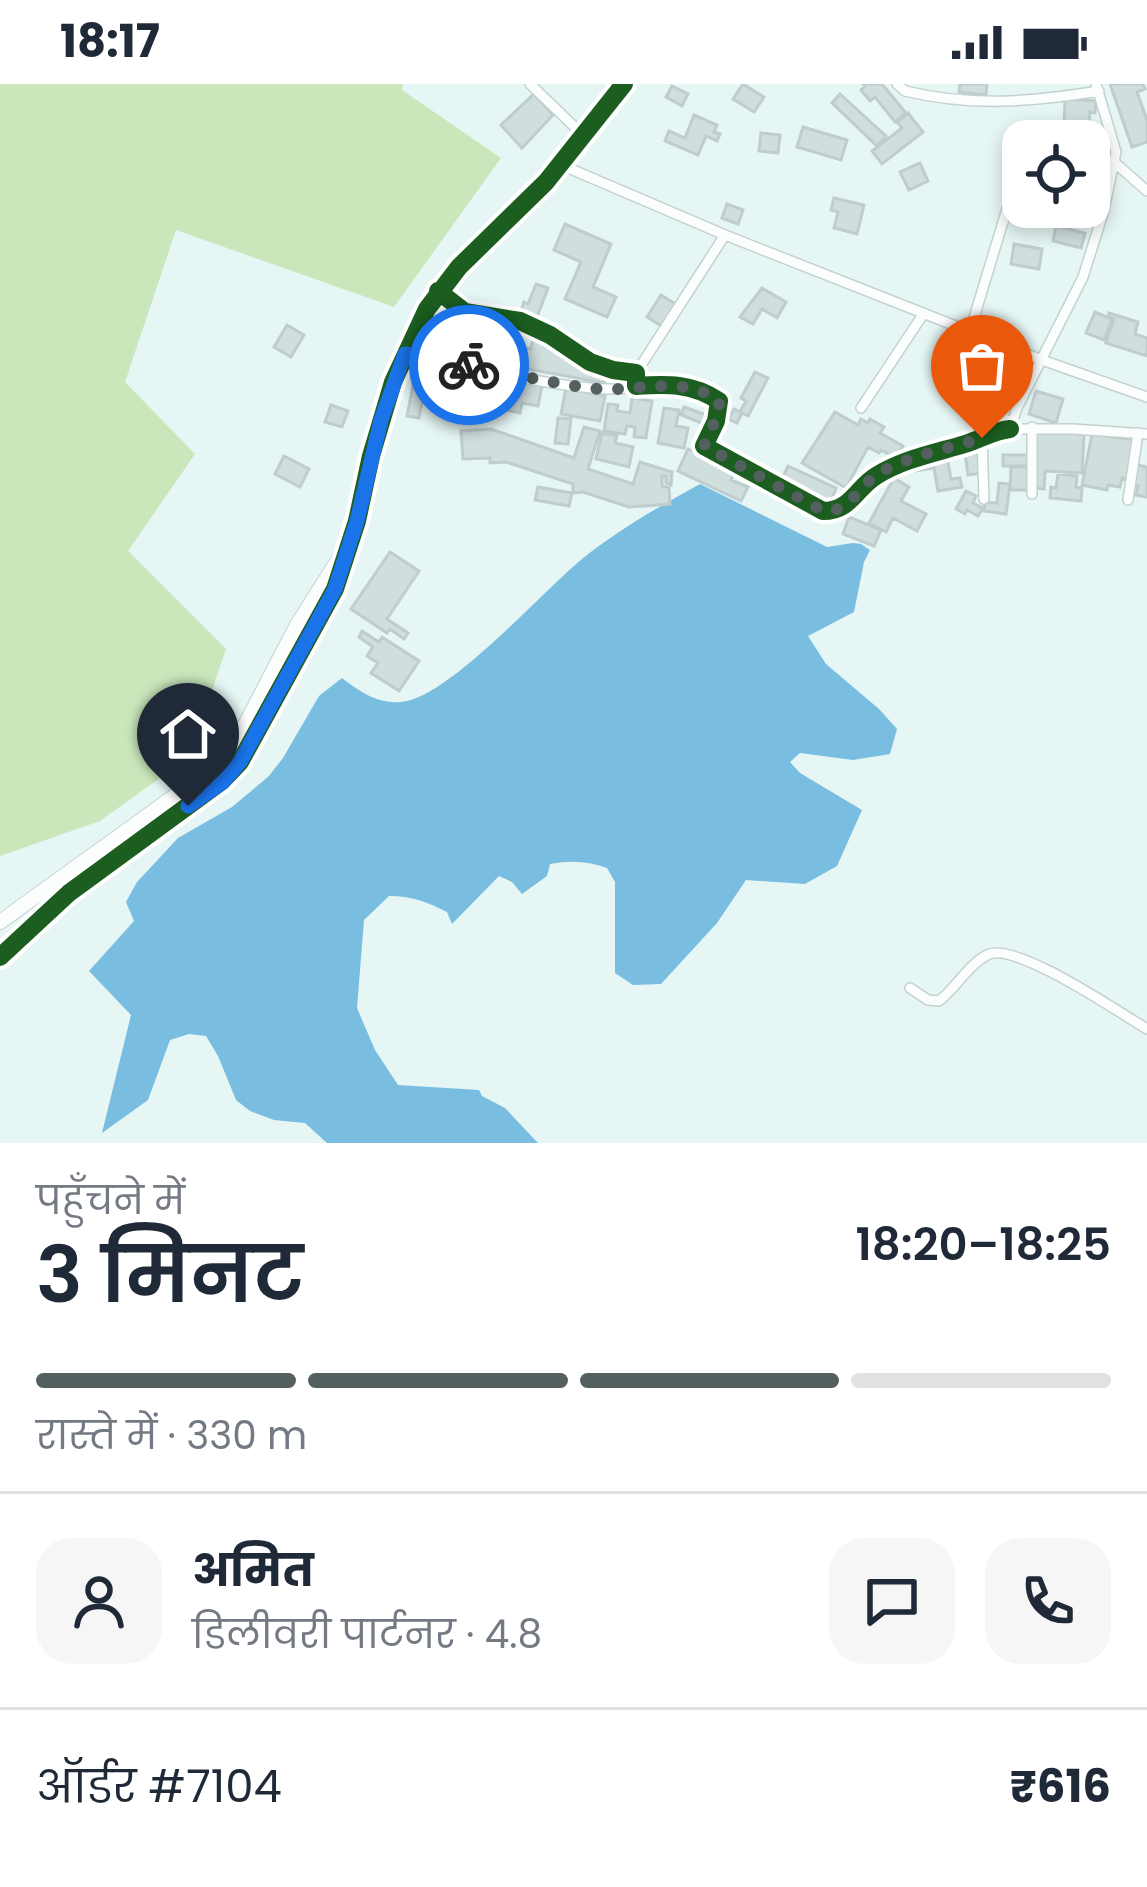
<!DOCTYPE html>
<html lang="hi">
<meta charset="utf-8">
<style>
body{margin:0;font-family:Poppins,"Noto Sans Devanagari",sans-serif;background:#f6f6f7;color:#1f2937;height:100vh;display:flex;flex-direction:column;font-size:45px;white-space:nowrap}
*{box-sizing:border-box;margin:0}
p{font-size:39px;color:#747a83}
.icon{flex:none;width:66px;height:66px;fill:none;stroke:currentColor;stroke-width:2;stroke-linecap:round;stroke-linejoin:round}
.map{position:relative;height:1059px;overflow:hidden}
.side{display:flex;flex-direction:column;background:#fff;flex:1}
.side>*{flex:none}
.controls{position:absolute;left:1002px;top:36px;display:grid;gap:24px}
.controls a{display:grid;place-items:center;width:108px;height:108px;border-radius:24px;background:#fff;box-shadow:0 6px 18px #0003;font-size:60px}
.pin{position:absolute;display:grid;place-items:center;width:102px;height:102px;color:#fff;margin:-123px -51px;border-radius:50% 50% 50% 0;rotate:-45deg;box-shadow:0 0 12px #0007}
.pin .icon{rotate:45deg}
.courier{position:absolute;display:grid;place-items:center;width:120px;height:120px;margin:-60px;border:9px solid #1a73e8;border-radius:50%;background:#fff;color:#222;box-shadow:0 3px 15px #0007}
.headline em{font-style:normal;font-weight:600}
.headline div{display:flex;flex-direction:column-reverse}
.headline{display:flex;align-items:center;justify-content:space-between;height:204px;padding:0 36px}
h1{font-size:78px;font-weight:600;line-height:90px}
.bar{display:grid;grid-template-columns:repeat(4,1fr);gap:18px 12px;align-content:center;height:144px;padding:0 36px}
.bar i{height:15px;border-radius:9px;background:#e0e1e3}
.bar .selected{background:#53605f}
.bar p{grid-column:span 4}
.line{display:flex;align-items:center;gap:30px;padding:0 36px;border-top:3px solid #e0e1e3}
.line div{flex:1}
.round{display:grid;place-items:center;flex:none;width:126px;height:126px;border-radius:36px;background:#f6f6f7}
.status{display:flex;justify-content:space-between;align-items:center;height:84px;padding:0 60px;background:#fff;direction:ltr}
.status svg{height:33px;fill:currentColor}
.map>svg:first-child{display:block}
.green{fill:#cae7bc}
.water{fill:#79bde1}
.building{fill:#d1dede;stroke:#bfcdce;stroke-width:3}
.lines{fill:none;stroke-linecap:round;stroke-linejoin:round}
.street-casing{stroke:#c3d2d0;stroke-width:12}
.secondary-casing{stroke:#c3d2d0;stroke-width:16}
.street{stroke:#fbfefd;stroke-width:9}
.secondary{stroke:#fbfefd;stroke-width:14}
.cycleway-casing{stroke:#fff;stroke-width:26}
.cycleway{stroke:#1b5e20;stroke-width:18}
.done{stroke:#53605f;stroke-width:12;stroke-dasharray:0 21.6}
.route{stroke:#1a73e8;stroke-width:15}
</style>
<div class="status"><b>18:17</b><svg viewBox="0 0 49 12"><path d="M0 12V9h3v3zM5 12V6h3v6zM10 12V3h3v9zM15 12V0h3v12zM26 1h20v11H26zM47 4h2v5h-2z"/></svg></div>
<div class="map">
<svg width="1147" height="1059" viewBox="0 0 1147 1059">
<rect width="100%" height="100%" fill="#e5f6f4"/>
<path class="green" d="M 0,0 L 403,0 L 402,6 L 501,74 L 394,223 L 176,146 L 125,298 L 195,370 L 128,467 L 226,565 L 189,673 L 100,737 L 0,772 Z"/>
<path class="water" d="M 700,400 L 827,463 L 853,459 L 861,460 L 870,466 L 864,478 L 854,528 L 808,552 L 826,580 L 879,625 L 897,645 L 890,670 L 853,676 L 800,669 L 790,678 L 800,689 L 862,726 L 837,782 L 805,800 L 746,796 L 717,839 L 661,900 L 633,901 L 615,889 L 615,798 L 607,784 C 588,777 571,776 550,780 L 547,792 L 522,810 L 512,798 L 499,792 L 452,840 L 447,828 C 427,818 412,812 389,812 L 364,836 L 357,924 L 375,966 L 398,1001 L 479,1006 L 482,1012 L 505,1024 L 538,1059 L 327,1059 L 305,1039 L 274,1036 L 250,1027 L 236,1016 L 218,972 L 206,952 L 189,950 L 170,956 L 148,1016 L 102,1049 L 131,931 L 89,887 L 134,837 L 126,818 L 137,798 L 178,754 L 232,723 L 269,692 L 283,674 L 319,612 L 342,594 C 360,608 378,620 401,618 C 447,615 543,507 582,475 C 618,446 660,422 700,400 Z"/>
<path class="building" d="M 743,0 L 764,13 L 754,28 L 733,15 Z
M 863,0 L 882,0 L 906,29 L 895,38 L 875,13 L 870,17 L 861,6 L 865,2 Z
M 960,0 L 987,0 L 986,11 L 959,8 Z
M 1110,0 L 1143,0 L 1145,5 L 1137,8 L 1147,36 L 1147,58 L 1132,63 Z
M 672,2 L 688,10 L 682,22 L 666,13 Z
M 534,10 L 553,31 L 522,64 L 501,41 Z
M 840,10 L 886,52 L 877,62 L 832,19 Z
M 1065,15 L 1096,17 L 1095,29 L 1090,28 L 1089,42 L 1064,41 Z
M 908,29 L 923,48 L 882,80 L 872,67 L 902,44 L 897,38 Z
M 694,31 L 717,41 L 714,48 L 720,50 L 717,57 L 706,52 L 698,71 L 665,57 L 669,47 L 685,54 Z
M 803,43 L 847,56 L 841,76 L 797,63 Z
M 761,49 L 780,51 L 778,69 L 759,67 Z
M 920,79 L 928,97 L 909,106 L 900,88 Z
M 834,114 L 864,121 L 857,150 L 834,144 L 838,128 L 831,126 Z
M 727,120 L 743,126 L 738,140 L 722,134 Z
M 565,140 L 611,160 L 593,203 L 616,213 L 607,233 L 565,215 L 581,178 L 554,166 Z
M 1056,142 L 1085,149 L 1081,164 L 1053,157 Z
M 1014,160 L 1042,165 L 1039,185 L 1011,180 Z
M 536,200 L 548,204 L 537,233 L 521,227 L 524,218 L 528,220 Z
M 762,204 L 786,218 L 777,234 L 762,225 L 753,240 L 740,233 Z
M 661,211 L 677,221 L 663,243 L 647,233 Z
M 1095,228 L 1112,235 L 1104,256 L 1086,249 Z
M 1109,229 L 1138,238 L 1135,250 L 1147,254 L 1147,272 L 1106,259 L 1114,235 L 1108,233 Z
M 481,235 L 496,238 L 495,246 L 501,247 L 500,254 L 509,255 L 508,261 L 531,265 L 534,247 L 551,256 L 550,264 L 604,286 L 604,299 L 474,275 Z
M 287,241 L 304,251 L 291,273 L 274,263 Z
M 417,281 L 496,296 L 489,334 L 476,332 L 476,329 L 446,323 L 448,313 L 437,311 L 436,317 L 423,314 L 419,334 L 407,332 Z
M 755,288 L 768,294 L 748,332 L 742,329 L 737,339 L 729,335 L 734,325 L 740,328 L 746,317 L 741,314 Z
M 500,289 L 543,297 L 538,322 L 522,319 L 520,329 L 494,323 Z
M 566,304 L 605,312 L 600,337 L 561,330 Z
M 1036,307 L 1063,315 L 1056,339 L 1029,330 Z
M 632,314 L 652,317 L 646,354 L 634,353 L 635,343 L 627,342 L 625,350 L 604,347 L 608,320 L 618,321 L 617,327 L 630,329 Z
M 331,321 L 348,327 L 342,343 L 325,338 Z
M 684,323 L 712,333 L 709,342 L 681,331 Z
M 664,324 L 679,326 L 676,342 L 688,344 L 684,364 L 658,359 Z
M 835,328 L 858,341 L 861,335 L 868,339 L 870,335 L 884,343 L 880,349 L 903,362 L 896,374 L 881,366 L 879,369 L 868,363 L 846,404 L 802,379 Z
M 558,334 L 571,335 L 568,360 L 555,359 Z
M 584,343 L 600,347 L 588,385 L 633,400 L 640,378 L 672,388 L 671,401 L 666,399 L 666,392 L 662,392 L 662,402 L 669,404 L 670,420 L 629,423 L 583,408 L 573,409 L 573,400 L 506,378 L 490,379 L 490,374 L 463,375 L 461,347 L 491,345 L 574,374 Z
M 1036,348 L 1084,350 L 1082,389 L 1045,387 L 1044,405 L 1035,404 Z
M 602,349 L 617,352 L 615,359 L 633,363 L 629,383 L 596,375 Z
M 1092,350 L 1135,356 L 1128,396 L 1122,394 L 1120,403 L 1108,401 L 1107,406 L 1082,401 Z
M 976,361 L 981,389 L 968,391 L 964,362 Z
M 688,365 L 735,387 L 731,396 L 748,403 L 741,417 L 678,387 Z
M 1003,371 L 1029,371 L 1029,382 L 1003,382 Z
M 284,372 L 309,385 L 300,403 L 275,390 Z
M 947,373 L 951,395 L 960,394 L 962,403 L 938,407 L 934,384 L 914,387 L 912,379 Z
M 1137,381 L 1147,383 L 1147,413 L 1136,411 L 1138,402 L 1133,401 Z
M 788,382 L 836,404 L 829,422 L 780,399 Z
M 1011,383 L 1030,383 L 1029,406 L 1010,406 Z
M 1058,390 L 1077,392 L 1076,403 L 1082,404 L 1081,417 L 1050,414 L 1051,403 L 1056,404 Z
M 894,394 L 909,403 L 901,417 L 926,430 L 917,447 L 893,434 L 886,448 L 869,439 Z
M 999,399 L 1010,400 L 1006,430 L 984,427 L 985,418 L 997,419 Z
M 538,403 L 572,409 L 569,422 L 535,416 Z
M 966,407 L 976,412 L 973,419 L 983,424 L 978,432 L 967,426 L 965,430 L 956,425 Z
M 849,433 L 881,446 L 874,462 L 843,450 Z
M 390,468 L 419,487 L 387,535 L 408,549 L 404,555 L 390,545 L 387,549 L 351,525 Z
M 362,547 L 379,558 L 382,553 L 419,577 L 399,607 L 371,589 L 378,579 L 367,572 L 373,563 L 359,553 Z"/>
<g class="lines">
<defs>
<path id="street" d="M 530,0 L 583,51
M 897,0 L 905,7 C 972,23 1031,18 1099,7
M 1096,0 L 1116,68 L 1104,126 L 1083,193 L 1017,324 L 1010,345 L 1073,345 L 1147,350
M 1114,78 L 1147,107
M 559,80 L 725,151 L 1042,276 L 1147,313
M 438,207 L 465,228 L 520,237 L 550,251 L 590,278 L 613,286 L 636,289 L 636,302 C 667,300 692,299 719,317 L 716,337 L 704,362 L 823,427 C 851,427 856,404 876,392 C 903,375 935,369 965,360 C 981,355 993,347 1010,345
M 970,247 L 1023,72
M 405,270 C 451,278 600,316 636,302
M 636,289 L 725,151
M 861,324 L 924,229
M 1032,343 L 1032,410
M 982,354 L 984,415
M 1128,416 L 1138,349
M 910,904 L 928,916 L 939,917 C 956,904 968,881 987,871 C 1014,856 1120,929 1147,945"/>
<path id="secondary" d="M 0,838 L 223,677 L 233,664 L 297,541 L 340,473
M 0,873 L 69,809 L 222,697 L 240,678 L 335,505 L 357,437 L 371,372 L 393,298 L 427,225 L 459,183 L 546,98 L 624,0"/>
</defs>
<use href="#street" class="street-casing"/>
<use href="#secondary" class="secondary-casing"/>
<use href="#street" class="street"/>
<use href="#secondary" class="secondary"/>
<defs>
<path id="cycleway" d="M 438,207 L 465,228 L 520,237 L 550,251 L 590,278 L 613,286 L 636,289 L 636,302 C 667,300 692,299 719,317 L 716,337 L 704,362 L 823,427 C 851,427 856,404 876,392 C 903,375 935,369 965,360 C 981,355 993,347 1010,345
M 0,873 L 69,809 L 222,697 L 240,678 L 335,505 L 357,437 L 371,372 L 393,298 L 427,225 L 459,183 L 546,98 L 624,0"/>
</defs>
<use href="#cycleway" class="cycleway-casing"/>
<use href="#cycleway" class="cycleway"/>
</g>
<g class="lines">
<path class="done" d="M 469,281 C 509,289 550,299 590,304 C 638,310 674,289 719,316 L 719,327 L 704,362 L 823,427 C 848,428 854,410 870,396 C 897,373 949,365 982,354"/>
<path class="route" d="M 188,722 L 223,698 L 240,678 L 335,505 L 357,437 L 381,336 L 405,270 L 469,281"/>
</g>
</svg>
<div class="controls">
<a><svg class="icon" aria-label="locate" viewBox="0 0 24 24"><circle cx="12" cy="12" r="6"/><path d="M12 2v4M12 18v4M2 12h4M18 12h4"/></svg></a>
</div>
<div class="pin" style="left:982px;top:354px;background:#ea580c"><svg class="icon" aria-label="bag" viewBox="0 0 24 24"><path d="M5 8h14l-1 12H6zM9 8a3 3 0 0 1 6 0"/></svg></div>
<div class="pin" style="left:188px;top:722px;background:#1f2937"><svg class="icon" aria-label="home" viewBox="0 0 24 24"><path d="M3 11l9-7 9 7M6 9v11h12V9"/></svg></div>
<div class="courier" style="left:469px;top:281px"><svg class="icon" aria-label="bike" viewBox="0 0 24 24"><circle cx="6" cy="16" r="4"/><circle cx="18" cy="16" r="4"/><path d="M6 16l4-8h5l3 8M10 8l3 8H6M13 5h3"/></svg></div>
</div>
<section class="side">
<div class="headline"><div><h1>3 मिनट</h1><p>पहुँचने में</p></div><em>18:20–18:25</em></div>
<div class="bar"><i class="selected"></i><i class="selected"></i><i class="selected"></i><i></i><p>रास्ते में · 330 m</p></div>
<div class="line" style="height:216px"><a class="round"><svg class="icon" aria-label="person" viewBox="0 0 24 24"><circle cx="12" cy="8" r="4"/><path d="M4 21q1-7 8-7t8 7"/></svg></a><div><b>अमित</b><p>डिलीवरी पार्टनर · 4.8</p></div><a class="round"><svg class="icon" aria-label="chat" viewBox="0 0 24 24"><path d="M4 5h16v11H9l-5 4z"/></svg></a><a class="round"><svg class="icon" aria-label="phone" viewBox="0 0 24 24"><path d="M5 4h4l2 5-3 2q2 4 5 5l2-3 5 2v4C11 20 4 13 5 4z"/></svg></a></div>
<div class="line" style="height:156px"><div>ऑर्डर #7104</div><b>₹616</b></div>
</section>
